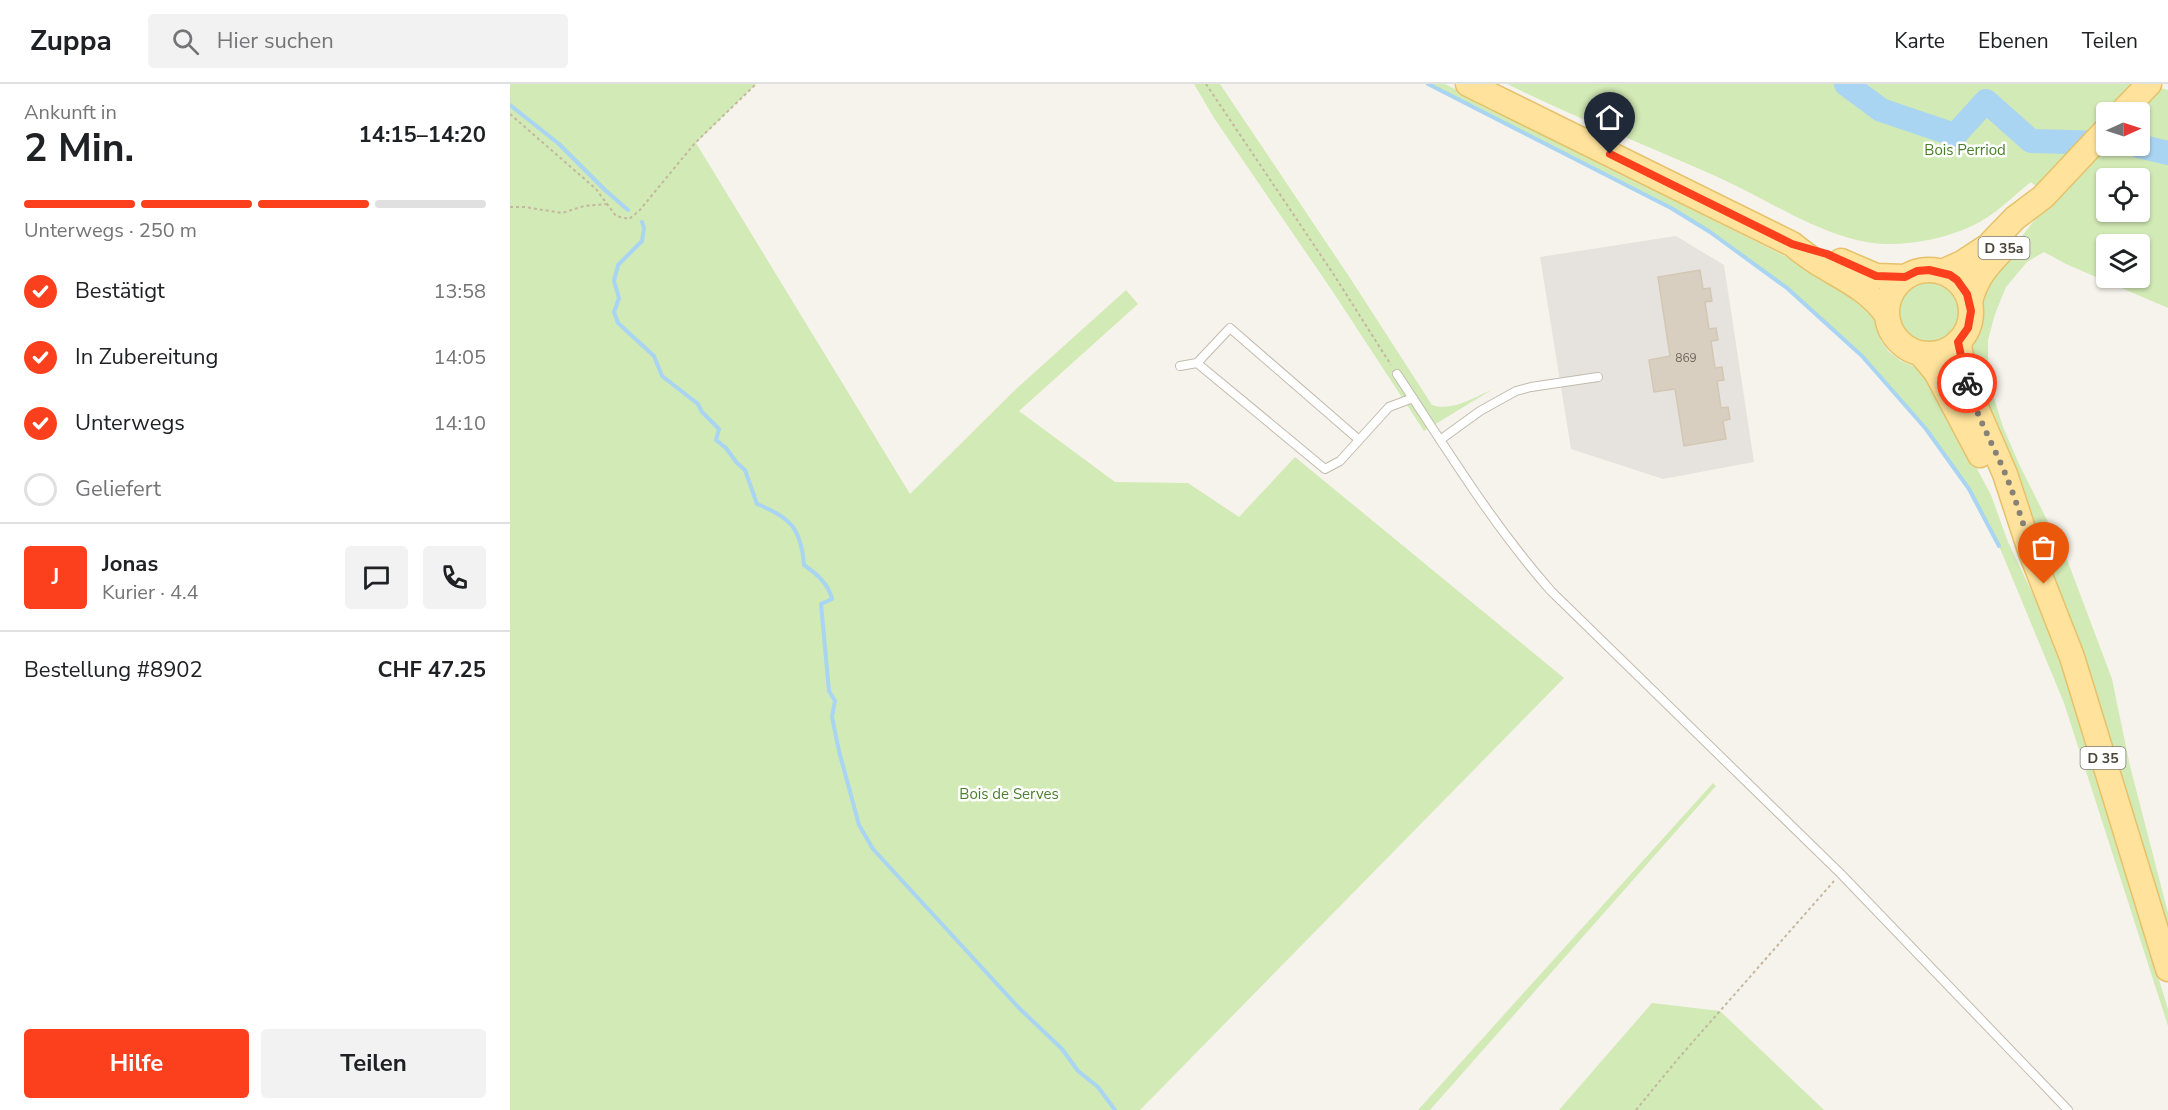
<!DOCTYPE html>
<html lang="de">
<meta charset="utf-8">
<style>
body{margin:0;font-family:"Nunito Sans",sans-serif;background:#f2f2f2;color:#202124;height:100vh;display:flex;flex-direction:column;font-size:22px;white-space:nowrap}
*{box-sizing:border-box;margin:0}
p{font-size:20px;color:#757577}
.icon{flex:none;width:33px;height:33px;fill:none;stroke:currentColor;stroke-width:2;stroke-linecap:round;stroke-linejoin:round}
.map{position:relative;flex:1;overflow:hidden}
.sheet{display:flex;flex-direction:column;background:#fff;width:510px}
.sheet>*{flex:none}
.needle{width:39px;rotate:87deg}
.tools{position:absolute;left:1586px;top:18px;display:grid;gap:12px}
.tools a{display:grid;place-items:center;width:54px;height:54px;border-radius:6px;background:#fff;box-shadow:0 2px 4px #0004;font-size:30px}
.pin{position:absolute;display:grid;place-items:center;width:51px;height:51px;color:#fff;margin:-62px -26px;border-radius:50% 50% 50% 0;rotate:-45deg;box-shadow:0 0 6px #0007}
.pin .icon{rotate:45deg}
.courier{position:absolute;display:grid;place-items:center;width:60px;height:60px;margin:-30px;border:4px solid #fc3f1d;border-radius:50%;background:#fff;color:#222;box-shadow:0 2px 8px #0007}
.overview em{font-style:normal;font-weight:700}
.overview div{display:flex;flex-direction:column-reverse}
.overview{display:flex;align-items:center;justify-content:space-between;height:102px;padding:0 24px}
h1{font-size:39px;font-weight:700;line-height:45px}
.bar{display:grid;grid-template-columns:repeat(4,1fr);gap:9px 6px;align-content:center;height:72px;padding:0 24px}
.bar i{height:8px;border-radius:4px;background:#e0e0e0}
.bar .selected{background:#fc3f1d}
.bar p{grid-column:span 4}
.line{display:flex;align-items:center;gap:15px;padding:0 24px;border-top:2px solid #e0e0e0}
.line div{flex:1}
.round{display:grid;place-items:center;flex:none;width:63px;height:63px;border-radius:6px;background:#f2f2f2}
ol{padding:0 24px;list-style:none}
li{display:flex;align-items:center;gap:18px;height:66px}
li p{margin-inline-start:auto}
li .icon{padding:6px;border-radius:50%;background:#fc3f1d;color:#fff;stroke-width:4}
li:last-child{color:#757577}
li i{width:33px;height:33px;border:3px solid #e0e0e0;border-radius:50%}
.button{display:flex;gap:12px;margin-top:auto;padding:12px 24px}
.button a{flex:1;height:69px;border-radius:6px;background:#fc3f1d;color:#fff;font-size:24px;font-weight:700;line-height:69px;text-align:center}
.button a+a{background:#f2f2f2;color:#202124}
header{display:flex;align-items:center;gap:36px;box-sizing:border-box;height:84px;padding:0 30px;background:#fff;border-bottom:2px solid #e0e0e0}
header strong{font-size:28px}
nav{display:flex;gap:33px;margin-inline-start:auto;font-size:21px}
.search{width:420px;height:54px;background:#f2f2f2;display:flex;align-items:center;gap:15px;box-sizing:border-box;padding:0 21px;border-radius:6px;color:#757577;font-size:22px}
main{display:flex;flex:1;min-height:0}
.map>svg:first-child{display:block}
.industrial{fill:#e6e2dd}
.green{fill:#d2eab5;fill-rule:evenodd}
.lines{fill:none;stroke-linecap:round;stroke-linejoin:round}
.stream{stroke:#a9d4f2;stroke-width:4}
.river{stroke:#a9d4f2;stroke-width:24}
.building{fill:#d8cfc1;stroke:#d3c7b4;stroke-width:1.5}
.service-casing{stroke:#c2bbae;stroke-width:10}
.primary-casing{stroke:#e6c16a;stroke-width:27}
.path{stroke:#c4b79f;stroke-width:2;stroke-dasharray:3 3;stroke-linecap:butt}
.service{stroke:#fff;stroke-width:8}
.primary{stroke:#ffe39c;stroke-width:24}
.done{stroke:#878178;stroke-width:6;stroke-dasharray:0 10.8}
.route{stroke:#fc3f1d;stroke-width:8}
.labels{text-anchor:middle;stroke-width:5;stroke-linejoin:round;paint-order:stroke}
.number-label{font-size:12px;fill:#6e675b}
.shield{fill:#fff;stroke:#817c74;stroke-width:1.5}
.shield-label{font-size:14px;font-weight:bold;fill:#4b4439}
.park-label{font-size:15px;fill:#4a7f2a;stroke:#fff}
</style>
<header>
<strong>Zuppa</strong>
<div class="search"><svg class="icon" aria-label="search" viewBox="0 0 24 24"><circle cx="10" cy="10" r="6"/><path d="M15 15l6 6"/></svg>Hier suchen</div>
<nav><a>Karte</a><a>Ebenen</a><a>Teilen</a></nav>
</header>
<main>
<section class="sheet">
<div class="overview"><div><h1>2 Min.</h1><p>Ankunft in</p></div><em>14:15–14:20</em></div>
<div class="bar"><i class="selected"></i><i class="selected"></i><i class="selected"></i><i></i><p>Unterwegs · 250 m</p></div>
<ol>
<li><svg class="icon" aria-label="check" viewBox="0 0 24 24"><path d="M5 12l5 5 9-10"/></svg>Bestätigt<p>13:58</p></li>
<li><svg class="icon" aria-label="check" viewBox="0 0 24 24"><path d="M5 12l5 5 9-10"/></svg>In Zubereitung<p>14:05</p></li>
<li><svg class="icon" aria-label="check" viewBox="0 0 24 24"><path d="M5 12l5 5 9-10"/></svg>Unterwegs<p>14:10</p></li>
<li><i></i>Geliefert</li>
</ol>
<div class="line" style="height:108px"><b class="round" style="background:#fc3f1d;color:#fff">J</b><div><b>Jonas</b><p>Kurier · 4.4</p></div><a class="round"><svg class="icon" aria-label="chat" viewBox="0 0 24 24"><path d="M4 5h16v11H9l-5 4z"/></svg></a><a class="round"><svg class="icon" aria-label="phone" viewBox="0 0 24 24"><path d="M5 4h4l2 5-3 2q2 4 5 5l2-3 5 2v4C11 20 4 13 5 4z"/></svg></a></div>
<div class="line" style="height:78px"><div>Bestellung #8902</div><b>CHF 47.25</b></div>
<div class="button"><a>Hilfe</a><a>Teilen</a></div>
</section>
<div class="map">
<svg width="1658" height="1026" viewBox="0 0 1658 1026">
<rect width="100%" height="100%" fill="#f6f3ec"/>
<path class="industrial" d="M 1166,152 L 1214,181 L 1244,378 L 1153,395 L 1061,365 L 1030,173 Z"/>
<path class="green" d="M 0,0 L 246,0 L 186,59 L 400,410 L 505,306 L 616,206 L 628,220 L 509,327 L 605,398 L 678,399 L 729,433 L 785,373 L 1054,594 L 630,1026 L 0,1026 Z
M 684,0 L 710,0 L 840,194 L 922,321 C 942,328 965,313 983,305 L 914,347 L 823,208 L 704,34 Z
M 918,0 L 935,0 L 1324,197 L 1361,226 L 1371,257 L 1379,268 L 1391,277 L 1413,286 L 1420,297 L 1481,411 L 1498,458 L 1528,521 L 1557,597 L 1658,925 L 1658,942 L 1554,619 L 1489,462 L 1458,405 L 1416,345 L 1352,272 L 1312,235 L 1277,204 L 1200,148 L 1161,124 Z
M 997,0 L 1636,0 L 1658,6 L 1658,224 L 1556,180 L 1534,168 L 1517,178 L 1496,203 L 1485,230 L 1478,256 L 1478,283 L 1480,301 L 1493,343 L 1509,380 L 1558,478 L 1602,595 L 1620,682 L 1658,829 L 1658,858 L 1465,291 L 1461,265 L 1471,235 L 1470,210 L 1476,198 L 1541,115 L 1521,98 C 1502,113 1484,132 1462,142 C 1436,154 1403,161 1374,160 C 1320,158 1262,118 1214,96 C 1142,63 1068,35 997,0 ZM 1596,28 L 1629,28 L 1629,62 L 1596,62 ZM 1596,94 L 1629,94 L 1629,128 L 1596,128 ZM 1596,160 L 1629,160 L 1629,194 L 1596,194 Z
M1387 228a31 31 0 1 1 62 0a31 31 0 1 1-62 0Z
M 1203,699 L 1206,702 L 920,1026 L 908,1026 Z
M 1142,919 L 1210,927 L 1314,1026 L 1049,1026 Z"/>
<g class="lines">
<path class="stream" d="M 918,0 L 1161,124 L 1200,148 L 1277,204 L 1352,272 L 1416,345 L 1459,405 L 1489,462
M 0,21 L 49,60 L 95,106 L 118,126
M 132,138 L 134,144 L 132,157 L 108,181 L 104,197 L 109,214 L 104,228 L 108,239 L 144,272 L 152,292 L 188,320 L 192,328 L 209,345 L 206,356 L 216,364 L 227,379 L 235,386 L 247,420 C 280,433 291,444 294,481 C 306,489 319,501 322,515 L 311,520 L 319,607 L 325,617 L 322,633 L 329,667 L 349,741 L 363,765 L 508,923 L 552,965 L 568,987 L 588,1003 L 605,1026"/>
<path class="river" d="M 1336,0 L 1371,26 L 1445,51 L 1476,17 L 1521,57 L 1596,59
M 1629,62 L 1658,69"/>
</g>
<path class="building" d="M 1190,186 L 1193,205 L 1200,204 L 1202,217 L 1195,218 L 1199,245 L 1206,244 L 1208,256 L 1201,257 L 1205,284 L 1212,283 L 1214,296 L 1207,297 L 1211,324 L 1218,323 L 1220,335 L 1213,337 L 1216,355 L 1174,362 L 1165,305 L 1144,308 L 1139,276 L 1160,272 L 1148,193 Z"/>
<g class="lines">
<defs>
<path id="service" d="M 687,279 L 720,244 L 848,355
M 670,282 L 687,279 L 815,385 L 830,377 L 879,323 L 903,314
M 887,290 C 936,364 982,440 1041,507 L 1331,790 L 1558,1026
M 930,356 L 970,327 L 1006,307 L 1021,303 L 1088,293"/>
<path id="primary" d="M 958,0 L 1282,160 C 1292,168 1302,176 1313,182 C 1338,197 1360,207 1377,231
M 1612,28 L 1639,0
M 1331,177 L 1366,192 L 1395,193
M1377 228a42 42 0 1 1 84 0a42 42 0 1 1-84 0Z
M 1432,188 L 1452,179 L 1478,162 L 1505,134 L 1533,113 L 1596,46
M 1460,218 C 1466,192 1479,180 1497,161
M 1448,258 L 1459,307 L 1495,390 L 1520,466 L 1562,573 L 1658,885
M 1411,270 L 1426,288 L 1470,371"/>
</defs>
<use href="#service" class="service-casing"/>
<use href="#primary" class="primary-casing"/>
<path class="path" d="M 696,0 L 824,191 L 881,281
M 0,30 L 86,105 L 106,132 L 119,135 L 129,127 L 185,59 L 246,0
M 0,123 L 15,123 L 52,129 L 74,122 L 98,120
M 1126,1026 L 1167,976 L 1324,797"/>
<use href="#service" class="service"/>
<use href="#primary" class="primary"/>
</g>
<g class="lines">
<path class="done" d="M 1457,299 C 1466,330 1482,359 1495,389 C 1510,425 1519,463 1534,500"/>
<path class="route" d="M 1100,70 L 1282,160 L 1317,170 L 1366,192 L 1395,193 L 1407,187 L 1419,186 L 1440,191 L 1447,196 L 1457,210 L 1461,227 L 1458,244 L 1448,258 L 1457,299"/>
</g>
<g class="labels">
<g class="number-label">
<text x="1176" y="278">869</text>
</g>
<g class="shield">
<rect x="1468.5" y="153" width="51" height="22" rx="4.5"/>
<rect x="1570.5" y="663" width="45" height="22" rx="4.5"/>
</g>
<g class="shield-label">
<text x="1494" y="169">D 35a</text>
<text x="1593" y="679">D 35</text>
</g>
<g class="park-label">
<text x="1455" y="71">Bois Perriod</text>
<text x="499" y="715">Bois de Serves</text>
</g>
</g>
</svg>
<div class="tools">
<a><svg class="needle" viewBox="-14 -14 28 28"><path d="M0-13l5 13h-10z" fill="#e53935"/><path d="M0 13l5-13h-10z" fill="#757577"/></svg></a>
<a><svg class="icon" aria-label="locate" viewBox="0 0 24 24"><circle cx="12" cy="12" r="6"/><path d="M12 2v4M12 18v4M2 12h4M18 12h4"/></svg></a>
<a><svg class="icon" aria-label="layers" viewBox="0 0 24 24"><path d="M12 4l9 5-9 5-9-5zM3 14l9 5 9-5"/></svg></a>
</div>
<div class="pin" style="left:1534px;top:500px;background:#ea580c"><svg class="icon" aria-label="bag" viewBox="0 0 24 24"><path d="M5 8h14l-1 12H6zM9 8a3 3 0 0 1 6 0"/></svg></div>
<div class="pin" style="left:1100px;top:70px;background:#1f2937"><svg class="icon" aria-label="home" viewBox="0 0 24 24"><path d="M3 11l9-7 9 7M6 9v11h12V9"/></svg></div>
<div class="courier" style="left:1457px;top:299px"><svg class="icon" aria-label="bike" viewBox="0 0 24 24"><circle cx="6" cy="16" r="4"/><circle cx="18" cy="16" r="4"/><path d="M6 16l4-8h5l3 8M10 8l3 8H6M13 5h3"/></svg></div>
</div>
</main>
